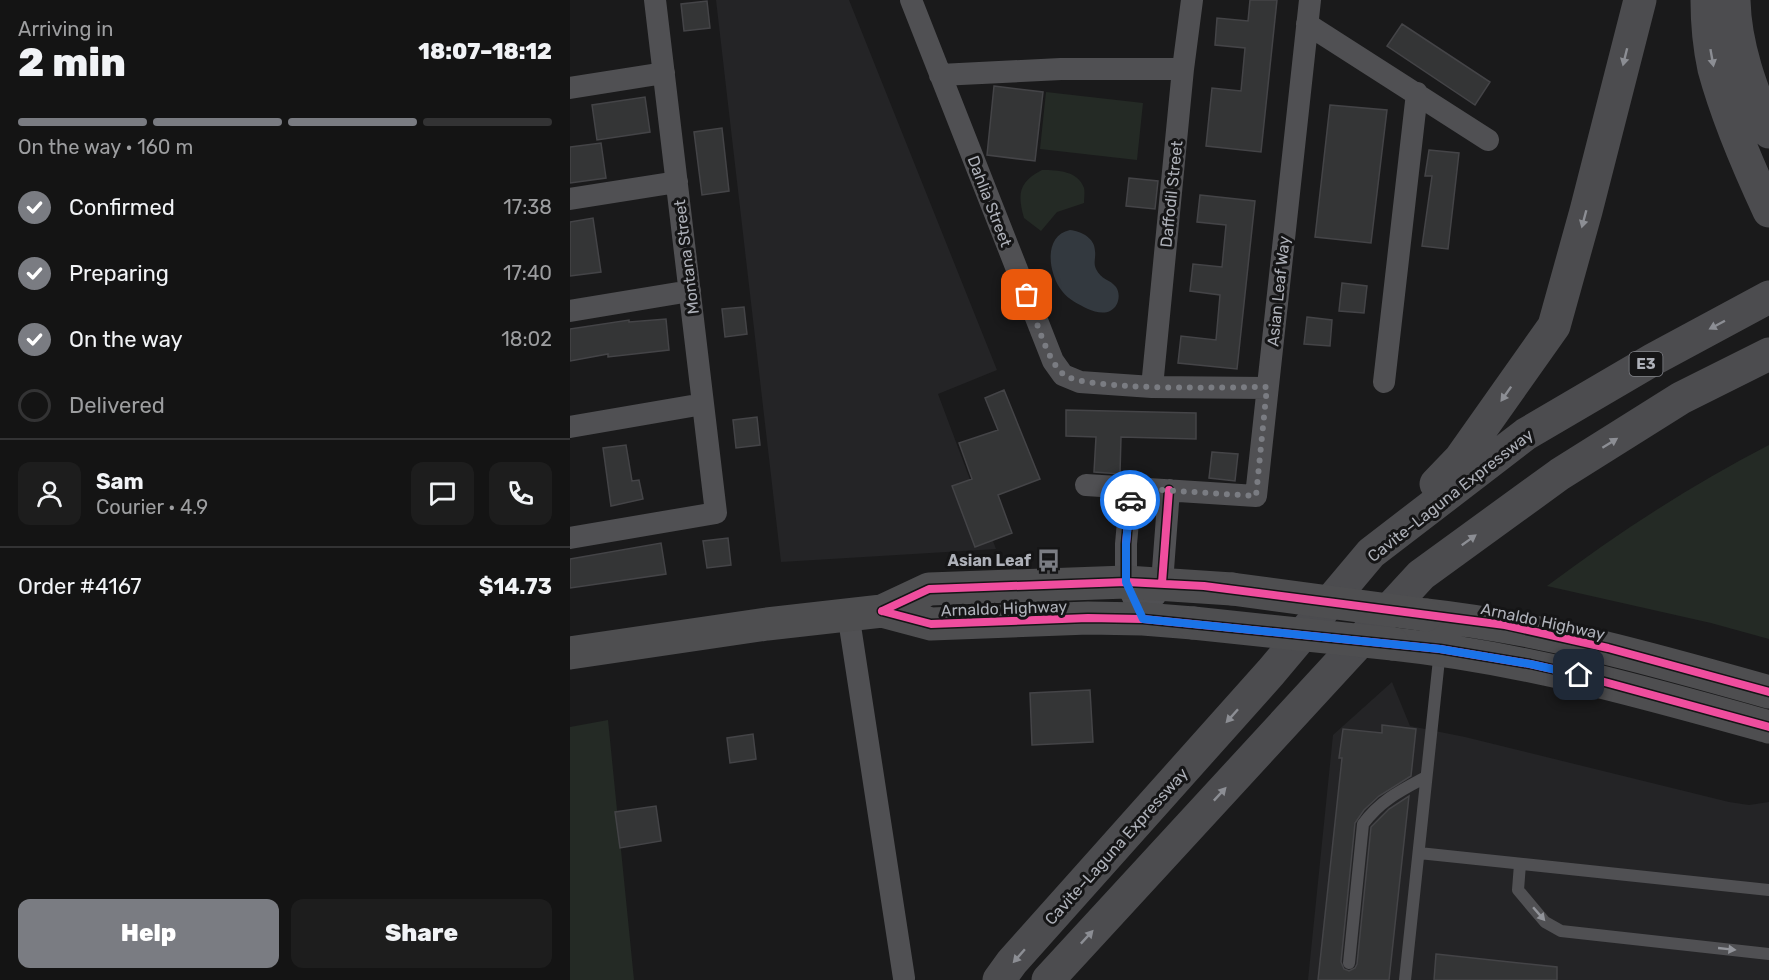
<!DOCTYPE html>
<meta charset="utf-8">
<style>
body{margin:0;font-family:Rubik,sans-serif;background:#1d1d1d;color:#f1f3f6;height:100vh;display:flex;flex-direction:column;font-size:22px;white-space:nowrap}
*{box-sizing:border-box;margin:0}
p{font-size:20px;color:#9d9ea0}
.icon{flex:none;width:33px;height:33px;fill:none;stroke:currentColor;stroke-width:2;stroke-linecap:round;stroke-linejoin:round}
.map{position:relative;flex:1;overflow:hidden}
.details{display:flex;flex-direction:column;background:#141414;width:570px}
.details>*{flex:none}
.pin{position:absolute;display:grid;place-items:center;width:51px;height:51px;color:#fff;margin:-26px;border-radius:12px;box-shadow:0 3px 9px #0006}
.courier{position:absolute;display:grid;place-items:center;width:60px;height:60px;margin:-30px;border:4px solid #1a73e8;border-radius:50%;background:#fff;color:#222;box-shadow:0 2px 8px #0007}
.overview em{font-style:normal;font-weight:800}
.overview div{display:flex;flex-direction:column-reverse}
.overview{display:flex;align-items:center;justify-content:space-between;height:102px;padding:0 18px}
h1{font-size:39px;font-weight:800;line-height:45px}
.bar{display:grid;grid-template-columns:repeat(4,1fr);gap:9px 6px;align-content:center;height:72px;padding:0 18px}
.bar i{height:8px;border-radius:4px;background:#333334}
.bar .active{background:#7a7c82}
.bar p{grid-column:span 4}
.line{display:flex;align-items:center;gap:15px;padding:0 18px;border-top:2px solid #333334}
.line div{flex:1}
.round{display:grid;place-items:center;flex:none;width:63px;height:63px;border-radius:12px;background:#1d1d1d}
ol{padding:0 18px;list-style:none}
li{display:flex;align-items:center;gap:18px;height:66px}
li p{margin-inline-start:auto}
li .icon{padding:6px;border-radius:50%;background:#7a7c82;color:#fff;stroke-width:4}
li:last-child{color:#9d9ea0}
li i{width:33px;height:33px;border:3px solid #333334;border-radius:50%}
.action{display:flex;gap:12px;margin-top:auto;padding:12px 18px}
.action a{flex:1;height:69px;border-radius:12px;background:#7a7c82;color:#fff;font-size:24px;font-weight:800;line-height:69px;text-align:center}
.action a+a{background:#1d1d1d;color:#f1f3f6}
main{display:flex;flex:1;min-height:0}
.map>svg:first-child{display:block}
.built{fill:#242426}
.green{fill:#242a25}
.water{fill:#33393f}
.building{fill:#343536;stroke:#444447;stroke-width:1.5}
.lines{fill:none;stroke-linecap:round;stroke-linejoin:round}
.lane{stroke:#505053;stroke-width:12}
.street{stroke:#505053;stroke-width:22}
.secondary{stroke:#4e4e50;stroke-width:33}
.highway{stroke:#4c4c4f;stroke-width:33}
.secondary-bridge{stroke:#4e4e50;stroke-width:33}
.cycleway-casing{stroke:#151516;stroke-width:11}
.cycleway{stroke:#ef4d9e;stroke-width:8}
.oneway{fill:#8c8e94}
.oneway2{fill:#92949a}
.done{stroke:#7a7c82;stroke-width:6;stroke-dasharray:0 10.8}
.route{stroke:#1a73e8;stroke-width:8}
.labels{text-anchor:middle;stroke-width:6;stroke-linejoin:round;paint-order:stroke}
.shield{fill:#151516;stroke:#808288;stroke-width:1.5}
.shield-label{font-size:15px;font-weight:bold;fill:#aeb1b9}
.street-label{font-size:16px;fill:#aeb1b9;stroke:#151516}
.poi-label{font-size:16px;font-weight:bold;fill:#aeb1b9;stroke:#151516;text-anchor:end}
</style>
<main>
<section class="details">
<div class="overview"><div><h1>2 min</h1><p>Arriving in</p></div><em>18:07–18:12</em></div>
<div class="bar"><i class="active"></i><i class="active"></i><i class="active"></i><i></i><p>On the way · 160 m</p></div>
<ol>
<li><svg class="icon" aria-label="check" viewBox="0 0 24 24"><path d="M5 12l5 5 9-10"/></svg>Confirmed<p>17:38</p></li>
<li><svg class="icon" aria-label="check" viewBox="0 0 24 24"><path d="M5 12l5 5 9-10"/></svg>Preparing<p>17:40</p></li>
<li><svg class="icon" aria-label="check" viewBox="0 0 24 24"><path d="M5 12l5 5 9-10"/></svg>On the way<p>18:02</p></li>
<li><i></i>Delivered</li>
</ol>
<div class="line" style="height:108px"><a class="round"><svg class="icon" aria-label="person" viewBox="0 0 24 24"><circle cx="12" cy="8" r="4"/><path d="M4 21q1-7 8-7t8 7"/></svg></a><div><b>Sam</b><p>Courier · 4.9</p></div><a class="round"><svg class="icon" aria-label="chat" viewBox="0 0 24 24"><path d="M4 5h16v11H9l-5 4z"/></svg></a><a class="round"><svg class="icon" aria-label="phone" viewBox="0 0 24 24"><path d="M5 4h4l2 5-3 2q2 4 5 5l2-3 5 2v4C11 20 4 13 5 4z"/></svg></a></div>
<div class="line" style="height:78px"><div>Order #4167</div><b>$14.73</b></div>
<div class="action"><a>Help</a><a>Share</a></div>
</section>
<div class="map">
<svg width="1199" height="980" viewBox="0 0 1199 980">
<rect width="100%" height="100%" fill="#1a1a1b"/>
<path class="built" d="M 146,0 L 279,0 L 427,370 L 368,394 L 426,549 L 211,562 Z
M 822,682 L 840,726 L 895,737 L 1159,802 L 1179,805 L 1199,802 L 1199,980 L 738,980 L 763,735 Z"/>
<path class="green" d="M 476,92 L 573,103 L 567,160 L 470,149 Z
M 472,170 C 488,170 508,171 514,188 C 515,192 514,199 514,203 L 487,212 L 471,231 L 454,218 C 447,193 449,182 472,170 Z
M 1199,445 L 1199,639 L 1141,623 L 977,586 C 1048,533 1121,485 1199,445 Z
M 38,720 L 64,980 L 0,980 L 0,727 Z"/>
<path class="water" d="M 500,230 C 511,231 525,238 525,251 C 526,258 523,263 526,269 C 531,280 540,279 546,287 C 551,294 549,307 540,311 C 534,314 524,312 518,309 C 508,304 499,300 492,291 C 479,275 472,236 500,230 Z"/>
<path class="building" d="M 680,0 L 707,0 L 691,152 L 636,146 L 642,88 L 671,91 L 675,48 L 645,45 L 647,18 L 678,21 Z
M 137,1 L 140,28 L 114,31 L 111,4 Z
M 832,24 L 920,82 L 905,105 L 817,46 Z
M 424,86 L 473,92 L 465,161 L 417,155 Z
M 75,97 L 80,132 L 27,140 L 22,105 Z
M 760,105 L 817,110 L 801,243 L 745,237 Z
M 152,128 L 159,191 L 132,195 L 124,132 Z
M 31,143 L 36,178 L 0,183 L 0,147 Z
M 859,150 L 889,153 L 878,249 L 852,246 L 862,176 L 855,176 Z
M 559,178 L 588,181 L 585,209 L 556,206 Z
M 630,195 L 685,201 L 667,369 L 608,363 L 611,336 L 646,340 L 650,295 L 620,291 L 623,264 L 652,267 L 656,225 L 627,222 Z
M 23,218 L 31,272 L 0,276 L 0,222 Z
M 772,283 L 797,286 L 794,313 L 769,311 Z
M 174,307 L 177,334 L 155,337 L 152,309 Z
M 737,317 L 762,320 L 760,346 L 734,344 Z
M 96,319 L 99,350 L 38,357 L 38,354 L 0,361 L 0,329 L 59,320 L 59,322 Z
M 434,390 L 470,479 L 428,495 L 442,533 L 405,547 L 382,486 L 402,479 L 389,443 L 428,430 L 415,398 Z
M 496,410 L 626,413 L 626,439 L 551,437 L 550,474 L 524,472 L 526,437 L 496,436 Z
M 187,417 L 190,445 L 166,448 L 163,420 Z
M 56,445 L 62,481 L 69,480 L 73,499 L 41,506 L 33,448 Z
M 642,452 L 668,454 L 665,481 L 639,478 Z
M 158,538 L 161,565 L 137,568 L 133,541 Z
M 91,543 L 96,574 L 0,588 L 0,559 Z
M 520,690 L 523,742 L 462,745 L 460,693 Z
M 812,725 L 846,729 L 841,776 L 809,796 L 794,810 L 785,823 L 771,962 L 774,969 L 779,971 L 785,968 L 787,964 L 801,827 L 819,809 L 839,796 L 819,980 L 748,980 L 772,758 L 769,758 L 773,729 L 812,733 Z
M 183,734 L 186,759 L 160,763 L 157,738 Z
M 86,806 L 91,841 L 50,848 L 45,812 Z
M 866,954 L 987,967 L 987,980 L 864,980 Z"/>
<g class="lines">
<path class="lane" d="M 849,853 L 1199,890
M 950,864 L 948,890 L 975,922 L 991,931 L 1199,954
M 779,963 L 793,824 C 811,800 830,791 856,777
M 835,980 L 870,650"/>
<path class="street" d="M 341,0 L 483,361 L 493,375 L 510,382 L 582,387 L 697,388
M 737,24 L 918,140
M 370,75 L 491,69 L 613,69
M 0,88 L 94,73
M 0,199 L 107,182
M 0,311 L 120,291
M 814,382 L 847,93
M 582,387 L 613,69 L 622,0
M 0,427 L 133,404
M 516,485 L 686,496 L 740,0
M 561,488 L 556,544 L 556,582 L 573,619
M 0,538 L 146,513 L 85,0
M 585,596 L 592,583 L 599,490
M 278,613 L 334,978"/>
<path class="secondary" d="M 312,611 L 359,589 L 556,582 L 662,589
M 856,615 C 973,628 1086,660 1199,692
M 823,644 C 954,658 1073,692 1199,727
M 0,653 L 197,624 L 312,611 L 361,624 L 518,618 L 573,619 L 623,623"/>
<path class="highway" d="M 1137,0 C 1137,23 1139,46 1144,69 C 1157,117 1178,166 1199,211
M 1164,0 C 1165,47 1182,90 1199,132
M 866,484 L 890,459 L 984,326 L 1016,211 L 1070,0
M 429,980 L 442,962 L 701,672 L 801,553 L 956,434 L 1084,359 L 1199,297
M 478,980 L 851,575 L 990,474 L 1111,398 L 1199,354"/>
<path class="secondary-bridge" d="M 662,589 L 856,615
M 623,623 L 823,644"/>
<defs>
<path id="cycleway" d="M 556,582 L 556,544 L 561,488
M 592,583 L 599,490
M 312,611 L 359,589 L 556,582 L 634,586 L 935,625 L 1038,648 L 1199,692
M 312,611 L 361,624 L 518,618 L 573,619 L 870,649 L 960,664 L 1009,675 L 1199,727"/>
</defs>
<use href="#cycleway" class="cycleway-casing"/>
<use href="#cycleway" class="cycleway"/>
</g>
<defs><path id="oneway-solid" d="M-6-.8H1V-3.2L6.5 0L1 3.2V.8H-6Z" transform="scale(1.5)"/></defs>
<g class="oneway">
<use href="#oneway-solid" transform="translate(1055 57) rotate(104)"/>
<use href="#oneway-solid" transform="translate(1142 58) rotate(80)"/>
<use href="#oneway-solid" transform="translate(1014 219) rotate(105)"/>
<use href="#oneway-solid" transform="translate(1147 325) rotate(152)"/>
<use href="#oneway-solid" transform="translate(936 394) rotate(125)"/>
<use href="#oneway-solid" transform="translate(1040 443) rotate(-32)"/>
<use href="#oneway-solid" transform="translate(899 540) rotate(-36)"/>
<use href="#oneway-solid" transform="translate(662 716) rotate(132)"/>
<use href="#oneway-solid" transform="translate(650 794) rotate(-47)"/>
<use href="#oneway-solid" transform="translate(517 937) rotate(-47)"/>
<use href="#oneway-solid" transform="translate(449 956) rotate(131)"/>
</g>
<g class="oneway2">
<use href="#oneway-solid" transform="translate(969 914) rotate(49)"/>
<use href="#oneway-solid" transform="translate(1157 949) rotate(6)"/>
</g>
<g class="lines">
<path class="done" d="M 457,295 C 465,316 477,361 493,374 C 514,392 662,387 697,387 L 686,496 L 561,488 L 560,500"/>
<path class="route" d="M 560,500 L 556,544 L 556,582 L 573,619 L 870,649 L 960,664 L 1009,675"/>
</g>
<defs>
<symbol id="bus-bare" viewBox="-9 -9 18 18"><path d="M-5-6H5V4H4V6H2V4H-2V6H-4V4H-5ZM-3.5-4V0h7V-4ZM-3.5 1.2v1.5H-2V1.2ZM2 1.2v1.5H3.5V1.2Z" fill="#7a7c82" stroke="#151516" stroke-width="2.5" paint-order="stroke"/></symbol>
</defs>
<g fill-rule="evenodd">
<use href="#bus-bare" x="462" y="544" width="33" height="33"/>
</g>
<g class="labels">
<rect class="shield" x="1059.5" y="352" width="33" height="24" rx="4.5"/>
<g class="shield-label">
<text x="1076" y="369">E3</text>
</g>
<g class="street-label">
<text transform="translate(601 194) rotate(-84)" y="6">Daffodil Street</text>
<text transform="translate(420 201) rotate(69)" y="6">Dahlia Street</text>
<text transform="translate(116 257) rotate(-97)" y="6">Montana Street</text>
<text transform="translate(708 291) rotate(-84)" y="6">Asian Leaf Way</text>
<text transform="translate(880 495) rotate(-38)" y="6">Cavite–Laguna Expressway</text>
<text transform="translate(434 608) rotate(-2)" y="6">Arnaldo Highway</text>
<text transform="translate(973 621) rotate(12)" y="6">Arnaldo Highway</text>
<text transform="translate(546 846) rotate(-48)" y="6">Cavite–Laguna Expressway</text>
</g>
<g class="poi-label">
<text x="461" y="566">Asian Leaf</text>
</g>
</g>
</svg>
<div class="pin" style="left:457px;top:295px;background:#ea580c"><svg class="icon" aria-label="bag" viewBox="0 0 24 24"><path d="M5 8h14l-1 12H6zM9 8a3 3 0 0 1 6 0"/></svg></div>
<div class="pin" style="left:1009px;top:675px;background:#1f2937"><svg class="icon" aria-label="home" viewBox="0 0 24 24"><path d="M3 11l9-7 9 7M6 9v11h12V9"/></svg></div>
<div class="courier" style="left:560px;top:500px"><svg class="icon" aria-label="car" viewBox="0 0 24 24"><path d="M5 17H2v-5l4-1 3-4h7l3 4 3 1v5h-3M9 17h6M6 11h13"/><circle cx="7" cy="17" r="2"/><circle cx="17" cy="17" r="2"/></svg></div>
</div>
</main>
